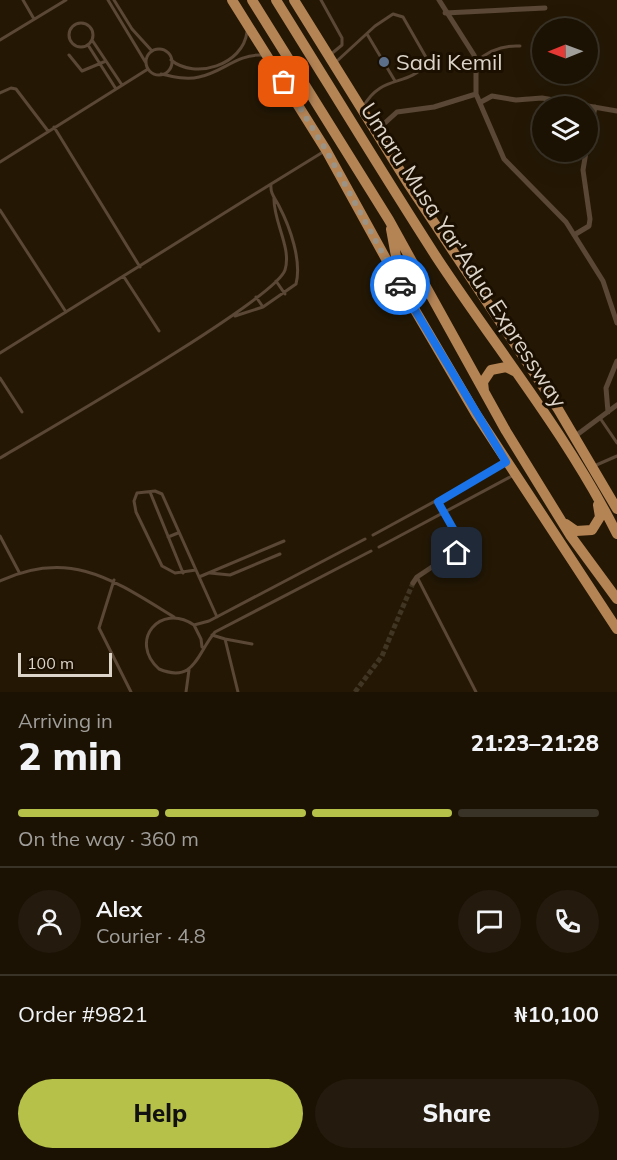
<!DOCTYPE html>
<meta charset="utf-8">
<style>
body{margin:0;font-family:Mulish,sans-serif;background:#241b0e;color:#f1f3f6;height:100vh;display:flex;flex-direction:column;font-size:22px;white-space:nowrap}
*{box-sizing:border-box;margin:0}
p{font-size:20px;color:#a09e9a}
.icon{flex:none;width:33px;height:33px;fill:none;stroke:currentColor;stroke-width:2;stroke-linecap:round;stroke-linejoin:round}
.map{position:relative;height:692px;overflow:hidden}
.details{display:flex;flex-direction:column;background:#1b1204;flex:1}
.details>*{flex:none}
.needle{width:39px;rotate:269deg}
.buttons{position:absolute;left:532px;top:18px;display:grid;gap:12px}
.buttons a{display:grid;place-items:center;width:66px;height:66px;border-radius:50%;background:#1b1204;box-shadow:0 6px 24px #0002,0 0 0 2px #393226;font-size:30px}
.scale{position:absolute;left:18px;bottom:15px;width:94px;box-sizing:border-box;padding-left:6px;border:3px solid #ddd5c9;border-top:0;font-size:16px;line-height:21px;white-space:nowrap;color:#ddd5c9;-webkit-text-stroke:4px #1b0f00;paint-order:stroke}
.pin{position:absolute;display:grid;place-items:center;width:51px;height:51px;color:#fff;margin:-26px;border-radius:12px;box-shadow:0 3px 9px #0006}
.courier{position:absolute;display:grid;place-items:center;width:60px;height:60px;margin:-30px;border:4px solid #1a73e8;border-radius:50%;background:#fff;color:#222;box-shadow:0 2px 8px #0007}
.head em{font-style:normal;font-weight:800}
.head div{display:flex;flex-direction:column-reverse}
.head{display:flex;align-items:center;justify-content:space-between;height:102px;padding:0 18px}
h1{font-size:39px;font-weight:800;line-height:45px}
.bar{display:grid;grid-template-columns:repeat(4,1fr);gap:9px 6px;align-content:center;height:72px;padding:0 18px}
.bar i{height:8px;border-radius:4px;background:#393226}
.bar .on{background:#b6c149}
.bar p{grid-column:span 4}
.line{display:flex;align-items:center;gap:15px;padding:0 18px;border-top:2px solid #393226}
.line div{flex:1}
.round{display:grid;place-items:center;flex:none;width:63px;height:63px;border-radius:32px;background:#241b0e}
.primary-button{display:flex;gap:12px;margin-top:auto;padding:12px 18px}
.primary-button a{flex:1;height:69px;border-radius:36px;background:#b6c149;color:#111;font-size:24px;font-weight:800;line-height:69px;text-align:center}
.primary-button a+a{background:#241b0e;color:#f1f3f6}
.map>svg:first-child{display:block}
.lines{fill:none;stroke-linecap:round;stroke-linejoin:round}
.street-tunnel{stroke:#403422;stroke-width:5;stroke-dasharray:5 2.5;stroke-linecap:butt}
.lane{stroke:#5a4735;stroke-width:3}
.street{stroke:#5a4735;stroke-width:5}
.highway{stroke:#b48455;stroke-width:10}
.done{stroke:#9c9384;stroke-width:6;stroke-dasharray:0 10.8}
.route{stroke:#1a73e8;stroke-width:8}
.service-dot{fill:#5c6f8a;stroke:#1b0f00;stroke-width:2}
.labels{text-anchor:middle;stroke-width:6;stroke-linejoin:round;paint-order:stroke}
.poi-label{font-size:22px;fill:#ddd5c9;stroke:#1b0f00;text-anchor:start}
.street-label{font-size:22px;fill:#ddd5c9;stroke:#1b0f00}
</style>
<div class="map">
<svg width="617" height="692" viewBox="0 0 617 692">
<rect width="100%" height="100%" fill="#241805"/>
<g class="lines">
<path class="street-tunnel" d="M 355,692 L 382,656 L 413,583"/>
<path class="lane" d="M 23,0 L 34,19
M 108,0 L 146,63
M 114,0 L 132,29 L 152,51
M 321,0 L 342,38 L 342,45 L 330,55
M69 35a12 12 0 1 1 24 0a12 12 0 1 1-24 0Z
M 367,34 L 395,81
M 0,40 L 66,0
M 92,40 L 122,85
M 88,45 L 116,89
M146 62a13 13 0 1 1 26 0a13 13 0 1 1-26 0Z
M 69,55 L 82,71 L 106,61
M 171,60 C 195,80 243,65 247,32
M 337,61 L 375,26 L 393,14 L 403,17 L 427,59 L 426,64 C 407,88 382,73 363,107
M 476,62 C 489,50 503,45 520,46
M 161,74 C 174,77 187,80 199,77 C 223,72 237,54 262,55
M 0,93 L 11,88 L 16,89 L 48,131
M 54,127 L 140,267
M 0,162 L 148,69
M 0,210 L 66,312
M 124,277 L 159,331
M 276,281 L 285,294
M 256,297 L 263,307
M 235,316 L 263,307 L 296,284 C 302,261 290,227 279,206 C 275,198 270,194 271,184 L 323,152
M 0,353 L 271,184
M 0,378 L 22,412
M 600,418 L 617,443
M 0,458 C 42,433 275,300 285,270 C 292,248 273,221 274,198
M 594,466 L 617,456
M 150,492 L 183,573
M 373,535 L 505,463
M 0,536 L 19,572
M 168,537 L 178,533
M 379,547 L 512,476
M 196,570 L 175,573 L 162,566 L 136,512 L 134,501 L 137,493 L 155,491 L 162,494 L 217,617
M 210,573 L 230,575 L 280,554
M 199,577 L 284,541
M 417,577 L 476,692
M 114,580 L 99,628 L 131,692
M 0,581 C 71,548 115,581 174,617
M 194,625 L 209,621 L 365,539
M 212,635 L 225,639 L 238,692
M 225,639 L 252,644
M 202,647 L 201,639 L 194,625 C 160,602 128,641 159,669 C 195,684 197,653 215,632 L 371,551
M 186,692 L 189,670"/>
<path class="street" d="M 439,0 L 474,55 L 476,62 L 476,94 L 504,159 L 566,222 L 603,281 L 617,323
M 445,13 L 545,8
M 481,102 L 492,96 L 516,100 L 542,98 L 617,111
M 376,131 L 397,112 L 434,107 L 476,94
M 588,142 L 595,107
M 574,235 L 589,226 L 590,219 L 583,170 L 586,152
M 608,412 L 606,388 L 617,361
M 574,437 L 617,405
M 413,583 L 417,577 L 459,549 L 459,539 L 438,502"/>
<path class="highway" d="M 232,0 L 326,150 L 402,288 L 476,414 L 617,629
M 252,0 L 389,220 L 506,431 L 570,535 L 617,599
M 276,0 C 329,85 381,171 435,255 C 496,348 567,434 617,534
M 294,0 L 409,185 L 558,409 L 617,509
M 391,229 L 400,278
M 484,391 L 483,382 L 491,370 L 506,367 L 516,372
M 566,524 L 576,531 L 592,530 L 600,517 L 598,505"/>
</g>
<g class="lines">
<path class="done" d="M 284,82 L 326,150 L 400,285"/>
<path class="route" d="M 400,285 L 506,462 L 438,502 L 459,539 L 457,553"/>
</g>
<circle class="service-dot" cx="384" cy="62" r="6"/>
<g class="labels">
<g class="poi-label">
<text x="396" y="70">Sadi Kemil</text>
</g>
<g class="street-label">
<text transform="translate(464 255) rotate(57)" y="8">Umaru Musa Yar'Adua Expressway</text>
</g>
</g>
</svg>
<div class="buttons">
<a><svg class="needle" viewBox="-14 -14 28 28"><path d="M0-13l5 13h-10z" fill="#e53935"/><path d="M0 13l5-13h-10z" fill="#a09e9a"/></svg></a>
<a><svg class="icon" aria-label="layers" viewBox="0 0 24 24"><path d="M12 4l9 5-9 5-9-5zM3 14l9 5 9-5"/></svg></a>
</div>
<div class="scale">100 m</div>
<div class="pin" style="left:284px;top:82px;background:#ea580c"><svg class="icon" aria-label="bag" viewBox="0 0 24 24"><path d="M5 8h14l-1 12H6zM9 8a3 3 0 0 1 6 0"/></svg></div>
<div class="pin" style="left:457px;top:553px;background:#1f2937"><svg class="icon" aria-label="home" viewBox="0 0 24 24"><path d="M3 11l9-7 9 7M6 9v11h12V9"/></svg></div>
<div class="courier" style="left:400px;top:285px"><svg class="icon" aria-label="car" viewBox="0 0 24 24"><path d="M5 17H2v-5l4-1 3-4h7l3 4 3 1v5h-3M9 17h6M6 11h13"/><circle cx="7" cy="17" r="2"/><circle cx="17" cy="17" r="2"/></svg></div>
</div>
<section class="details">
<div class="head"><div><h1>2 min</h1><p>Arriving in</p></div><em>21:23–21:28</em></div>
<div class="bar"><i class="on"></i><i class="on"></i><i class="on"></i><i></i><p>On the way · 360 m</p></div>
<div class="line" style="height:108px"><a class="round"><svg class="icon" aria-label="person" viewBox="0 0 24 24"><circle cx="12" cy="8" r="4"/><path d="M4 21q1-7 8-7t8 7"/></svg></a><div><b>Alex</b><p>Courier · 4.8</p></div><a class="round"><svg class="icon" aria-label="chat" viewBox="0 0 24 24"><path d="M4 5h16v11H9l-5 4z"/></svg></a><a class="round"><svg class="icon" aria-label="phone" viewBox="0 0 24 24"><path d="M5 4h4l2 5-3 2q2 4 5 5l2-3 5 2v4C11 20 4 13 5 4z"/></svg></a></div>
<div class="line" style="height:78px"><div>Order #9821</div><b>₦10,100</b></div>
<div class="primary-button"><a>Help</a><a>Share</a></div>
</section>
